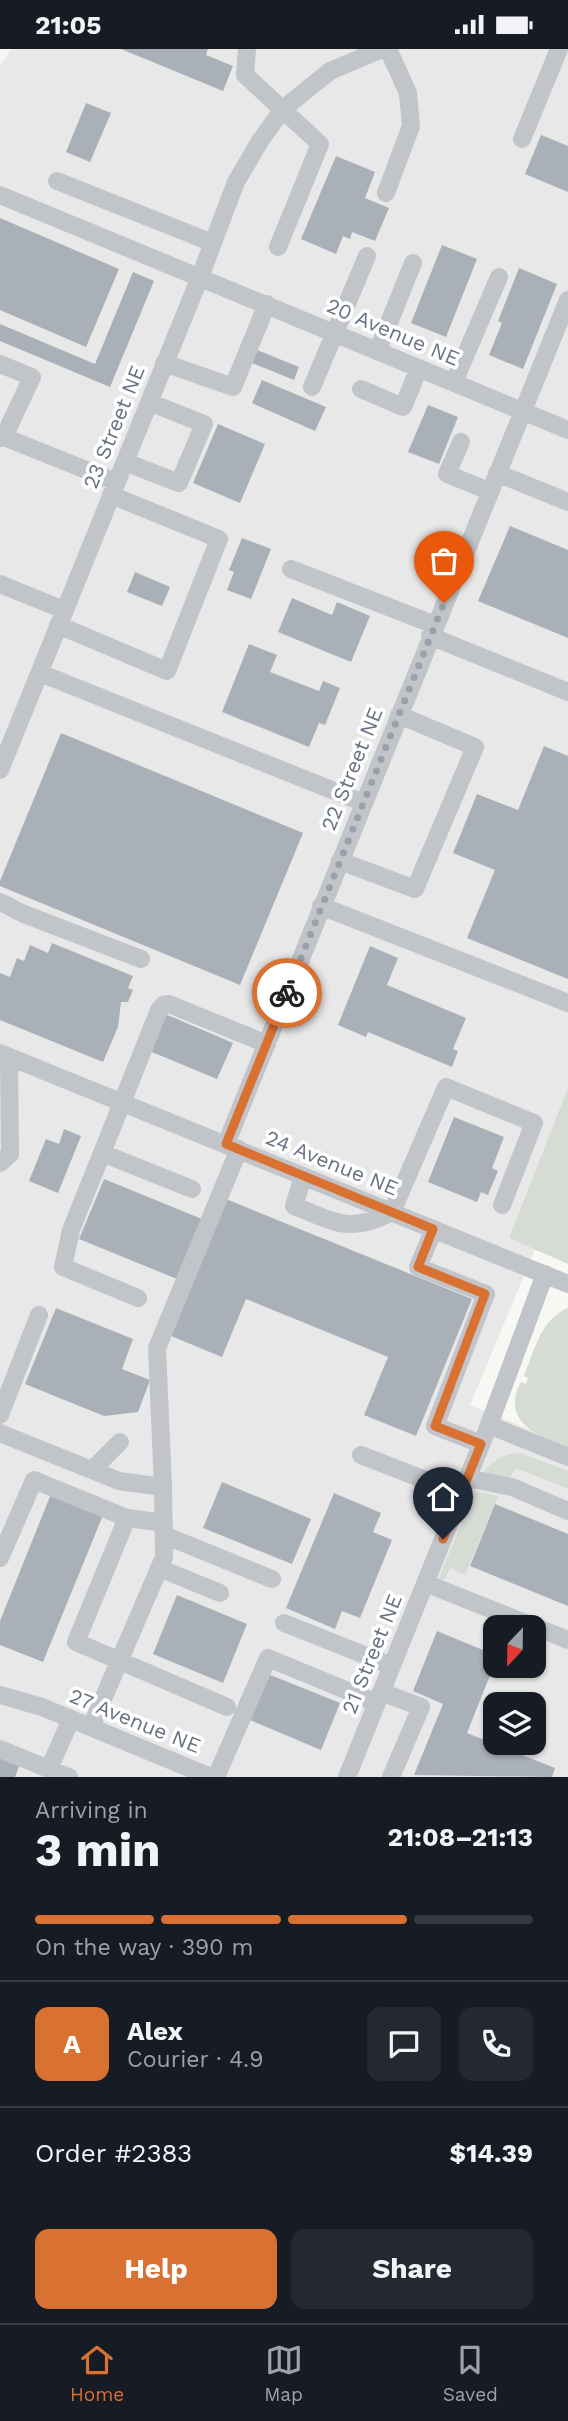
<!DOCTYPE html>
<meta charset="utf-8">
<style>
body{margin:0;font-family:"Work Sans",sans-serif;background:#242831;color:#f1f3f6;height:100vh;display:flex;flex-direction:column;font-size:26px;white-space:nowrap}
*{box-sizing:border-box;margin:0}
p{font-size:23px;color:#9ea1a6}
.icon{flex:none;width:38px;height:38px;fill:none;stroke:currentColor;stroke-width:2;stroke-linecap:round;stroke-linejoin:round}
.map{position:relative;height:1728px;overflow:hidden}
.details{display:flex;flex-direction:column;background:#171b24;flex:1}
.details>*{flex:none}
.needle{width:46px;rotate:202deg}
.tools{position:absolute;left:483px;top:1566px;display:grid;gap:14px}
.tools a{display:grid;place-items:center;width:63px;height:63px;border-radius:14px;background:#171b24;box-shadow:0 2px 5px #0004;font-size:35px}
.pin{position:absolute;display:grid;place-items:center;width:60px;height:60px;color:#fff;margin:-72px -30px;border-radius:50% 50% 50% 0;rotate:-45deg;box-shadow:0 0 7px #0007}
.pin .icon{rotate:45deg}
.courier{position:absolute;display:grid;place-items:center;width:70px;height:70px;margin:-35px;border:5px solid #d97133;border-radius:50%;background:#fff;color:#222;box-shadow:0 2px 9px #0007}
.overview em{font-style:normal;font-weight:700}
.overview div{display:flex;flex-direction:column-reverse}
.overview{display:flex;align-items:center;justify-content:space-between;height:119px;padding:0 35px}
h1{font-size:46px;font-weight:700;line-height:52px}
.bar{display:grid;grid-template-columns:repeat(4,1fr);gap:10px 7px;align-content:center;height:84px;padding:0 35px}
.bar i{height:9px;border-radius:5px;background:#363941}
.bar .selected{background:#d97133}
.bar p{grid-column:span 4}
.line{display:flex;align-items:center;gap:18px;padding:0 35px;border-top:2px solid #363941}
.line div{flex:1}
.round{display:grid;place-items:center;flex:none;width:74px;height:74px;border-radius:14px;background:#242831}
.action{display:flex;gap:14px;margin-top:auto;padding:14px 35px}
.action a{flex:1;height:80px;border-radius:14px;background:#d97133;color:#fff;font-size:28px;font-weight:700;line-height:80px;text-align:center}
.action a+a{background:#242831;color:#f1f3f6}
.status{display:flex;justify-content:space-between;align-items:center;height:49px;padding:0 35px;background:#171b24;direction:ltr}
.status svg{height:19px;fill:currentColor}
.menu{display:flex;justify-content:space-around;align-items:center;height:98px;border-top:2px solid #363941;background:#171b24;font-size:19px;color:#9ea1a6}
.menu a{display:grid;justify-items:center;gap:4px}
.menu .selected{color:#d97133}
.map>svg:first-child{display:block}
.built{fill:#e8e8e8;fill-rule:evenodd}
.green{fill:#d6dcd4}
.building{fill:#aab0b7}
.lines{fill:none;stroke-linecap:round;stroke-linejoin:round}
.minor{stroke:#c1c4c8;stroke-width:18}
.done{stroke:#9aa1ab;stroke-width:7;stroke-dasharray:0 12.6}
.route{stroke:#d97133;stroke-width:9}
.labels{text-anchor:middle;stroke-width:7;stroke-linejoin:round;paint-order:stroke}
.street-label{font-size:21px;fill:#687384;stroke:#fff}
</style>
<div class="status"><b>21:05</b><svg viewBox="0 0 49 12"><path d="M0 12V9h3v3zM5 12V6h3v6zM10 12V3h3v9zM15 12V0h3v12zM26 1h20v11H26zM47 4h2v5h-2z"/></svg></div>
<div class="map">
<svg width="568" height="1728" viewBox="0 0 568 1728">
<rect width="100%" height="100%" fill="#f7f7f4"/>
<path class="built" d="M 11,0 L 568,0 L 568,1122 L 470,1356 L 568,1396 L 568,1728 L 0,1728 L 0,17 ZM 495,1578 L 534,1578 L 534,1617 L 495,1617 ZM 495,1656 L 534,1656 L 534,1694 L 495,1694 Z"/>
<path class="green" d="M 568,1039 L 568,1215 L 509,1189 Z
M 568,1259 L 568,1399 C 537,1387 500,1372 521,1333 L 526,1335 L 528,1329 L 524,1327 C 534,1302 541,1270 568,1259 Z
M 521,1404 L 568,1422 L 568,1440 L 516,1419 L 508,1432 L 483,1423 C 494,1411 504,1404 521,1404 Z
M 475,1442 L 498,1447 L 465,1526 L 450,1519 L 445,1530 L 438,1531 Z"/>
<path class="building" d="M 121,0 L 208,0 L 206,6 L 233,17 L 223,42 Z
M 86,54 L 111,64 L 90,113 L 66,103 Z
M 541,86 L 568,97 L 568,143 L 525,125 Z
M 336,107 L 375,123 L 365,149 L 389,159 L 375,192 L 352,183 L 350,190 L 343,187 L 336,205 L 301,190 Z
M 0,169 L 119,220 L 86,298 L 0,261 Z
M 442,196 L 477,210 L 446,288 L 411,274 Z
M 519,219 L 557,235 L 523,320 L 489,306 L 502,274 L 498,272 Z
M 133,223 L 154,232 L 110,338 L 0,292 L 0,275 L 95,315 Z
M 252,299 L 299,318 L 294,331 L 247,312 Z
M 262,331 L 326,358 L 315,382 L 252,354 Z
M 428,356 L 458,368 L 439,415 L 408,403 Z
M 218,375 L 265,395 L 240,454 L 193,434 Z
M 510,477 L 568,501 L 568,589 L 478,552 Z
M 242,489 L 271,500 L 251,550 L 227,541 L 234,523 L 229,521 Z
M 135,523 L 170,538 L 162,557 L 127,543 Z
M 292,549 L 332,566 L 337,553 L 370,567 L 351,613 L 278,583 Z
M 249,595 L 277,606 L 270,623 L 319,642 L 323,632 L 340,639 L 325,676 L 319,674 L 309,698 L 222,663 Z
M 61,684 L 303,784 L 240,936 L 0,837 L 0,832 Z
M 544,697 L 568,707 L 568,930 L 467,889 L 495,821 L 453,804 L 477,745 L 518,761 Z
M 52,894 L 133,927 L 128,939 L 133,941 L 128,953 L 121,953 L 118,978 L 103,1013 L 0,971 L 0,924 L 10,928 L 17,909 L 24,912 L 30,896 L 48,904 Z
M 370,897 L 398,909 L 387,936 L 466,969 L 453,1000 L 458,1002 L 452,1018 L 368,983 L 366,988 L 338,976 Z
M 163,964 L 233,994 L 217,1030 L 147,1001 Z
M 454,1068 L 504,1088 L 492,1119 L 498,1122 L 488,1146 L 481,1143 L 477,1153 L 428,1133 Z
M 64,1080 L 81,1087 L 58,1144 L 29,1132 L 46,1090 L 59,1095 Z
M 104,1130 L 202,1170 L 177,1230 L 79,1190 Z
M 226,1150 L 472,1250 L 416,1387 L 364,1366 L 388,1308 L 246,1250 L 222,1308 L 171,1287 Z
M 56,1259 L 133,1290 L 122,1320 L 150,1331 L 138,1363 L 104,1367 L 25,1335 Z
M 222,1433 L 311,1470 L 292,1515 L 203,1479 Z
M 334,1444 L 381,1464 L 373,1483 L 392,1491 L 360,1569 L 342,1562 L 335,1580 L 286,1559 Z
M 51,1445 L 103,1466 L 43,1613 L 0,1596 L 0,1572 Z
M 495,1455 L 568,1485 L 568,1557 L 470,1517 Z
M 177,1546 L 247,1575 L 223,1634 L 153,1605 Z
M 437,1582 L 495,1606 L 495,1614 L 467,1684 L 555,1719 L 552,1728 L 414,1726 L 443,1655 L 413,1642 Z
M 268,1625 L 340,1654 L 321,1701 L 250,1671 Z
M 0,1707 L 20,1715 L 15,1728 L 0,1728 Z"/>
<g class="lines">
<path class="minor" d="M 247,0 L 245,26 L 320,95 L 278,198
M 522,90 L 559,0
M 57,132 L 213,194
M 386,144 L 411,77 L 408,44 L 388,0
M 0,146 L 568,381
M 378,301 L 413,214
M 164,314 L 233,338 L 267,255
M 0,315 L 32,328 L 4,388
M 454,333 L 499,228
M 312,338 L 367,207
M 361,340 L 403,358 L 419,319
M 0,389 L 4,388 L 116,433
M 461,393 L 447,425 L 489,442
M 125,413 L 179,434 L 204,375 L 149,353
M 497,424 L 568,453
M 291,520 L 435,576
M 0,535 L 64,561
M 58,576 L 167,622 L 219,490 L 111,446
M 430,587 L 568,643
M 40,624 L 364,754
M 0,721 L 200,228 L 236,133 L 260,92 L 283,60 L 330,22 L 382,0
M 340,812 L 415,840 L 475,698 L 399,666
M 0,853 L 24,865 L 141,910
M 321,857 L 568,954
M 0,1004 L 568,1235
M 226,1095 L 568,251
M 102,1104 L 71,1181 L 63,1218 L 138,1249
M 0,1114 L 10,1105 L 9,1008
M 303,1127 L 294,1157 C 335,1173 349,1185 392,1163 L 446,1038 L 534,1074 L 502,1156
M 192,1140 L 102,1104 L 159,961 L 163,956 L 169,955 L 267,995
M 434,1180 L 418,1218 L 486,1245 L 435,1377 L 481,1395
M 0,1366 L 39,1266
M 489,1376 L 568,1408
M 0,1384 L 119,1432 L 163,1438
M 361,1406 L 461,1445
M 92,1421 L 120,1393
M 467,1429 L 512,1438 L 568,1462
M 164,1474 L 127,1469 L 76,1593 L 227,1658
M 164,1486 L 272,1530
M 0,1509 L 34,1431 L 127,1469
M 159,1519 L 220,1544
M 425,1534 L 568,1591
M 284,1574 L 392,1617
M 381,1643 L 421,1658 L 391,1728
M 0,1646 L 42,1658 L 211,1728
M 91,1678 L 164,1508 L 163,1438 L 157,1299 L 239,1100
M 0,1700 L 49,1720 L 71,1670
M 49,1720 L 69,1728
M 216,1728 L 268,1609 L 377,1654
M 347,1728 L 489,1376 L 545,1225"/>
</g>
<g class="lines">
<path class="done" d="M 287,944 L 444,554"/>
<path class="route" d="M 287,944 L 226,1095 L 433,1180 L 418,1218 L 485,1245 L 435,1377 L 481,1395 L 443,1490"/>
</g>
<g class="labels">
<g class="street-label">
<text transform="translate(393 283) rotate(23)" y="7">20 Avenue NE</text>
<text transform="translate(114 378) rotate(-68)" y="7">23 Street NE</text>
<text transform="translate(352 720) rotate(-68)" y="7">22 Street NE</text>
<text transform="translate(332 1114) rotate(22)" y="7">24 Avenue NE</text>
<text transform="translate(372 1605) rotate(-68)" y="7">21 Street NE</text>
<text transform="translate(135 1672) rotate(22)" y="7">27 Avenue NE</text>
</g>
</g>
</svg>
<div class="tools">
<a><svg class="needle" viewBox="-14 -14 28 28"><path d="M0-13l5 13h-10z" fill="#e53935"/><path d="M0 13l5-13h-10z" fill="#9ea1a6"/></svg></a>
<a><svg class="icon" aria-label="layers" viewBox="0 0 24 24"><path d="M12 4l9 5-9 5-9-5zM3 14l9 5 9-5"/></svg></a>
</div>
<div class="pin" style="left:444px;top:554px;background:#ea580c"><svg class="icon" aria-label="bag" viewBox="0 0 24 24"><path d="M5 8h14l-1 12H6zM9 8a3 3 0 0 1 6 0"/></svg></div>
<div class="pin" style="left:443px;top:1490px;background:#1f2937"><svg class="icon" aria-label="home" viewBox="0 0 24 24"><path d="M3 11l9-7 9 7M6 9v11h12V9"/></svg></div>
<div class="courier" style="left:287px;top:944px"><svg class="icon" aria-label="bike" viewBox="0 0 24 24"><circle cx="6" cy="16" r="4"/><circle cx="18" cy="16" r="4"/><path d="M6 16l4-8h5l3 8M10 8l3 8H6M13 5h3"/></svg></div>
</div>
<section class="details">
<div class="overview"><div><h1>3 min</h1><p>Arriving in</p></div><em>21:08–21:13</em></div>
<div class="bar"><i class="selected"></i><i class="selected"></i><i class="selected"></i><i></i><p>On the way · 390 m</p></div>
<div class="line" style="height:126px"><b class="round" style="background:#d97133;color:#fff">A</b><div><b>Alex</b><p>Courier · 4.9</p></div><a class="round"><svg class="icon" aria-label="chat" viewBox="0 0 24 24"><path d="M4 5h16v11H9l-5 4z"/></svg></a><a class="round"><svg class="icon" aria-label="phone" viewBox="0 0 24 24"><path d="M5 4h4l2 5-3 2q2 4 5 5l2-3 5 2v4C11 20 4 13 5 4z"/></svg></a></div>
<div class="line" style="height:91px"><div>Order #2383</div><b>$14.39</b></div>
<div class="action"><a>Help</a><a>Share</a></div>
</section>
<nav class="menu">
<a class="selected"><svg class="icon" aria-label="home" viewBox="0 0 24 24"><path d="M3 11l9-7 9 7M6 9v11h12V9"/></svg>Home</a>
<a><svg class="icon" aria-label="map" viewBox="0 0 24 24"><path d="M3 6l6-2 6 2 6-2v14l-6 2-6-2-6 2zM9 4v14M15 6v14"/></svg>Map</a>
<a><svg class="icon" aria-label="saved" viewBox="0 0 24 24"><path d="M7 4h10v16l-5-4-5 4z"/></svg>Saved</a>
</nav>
